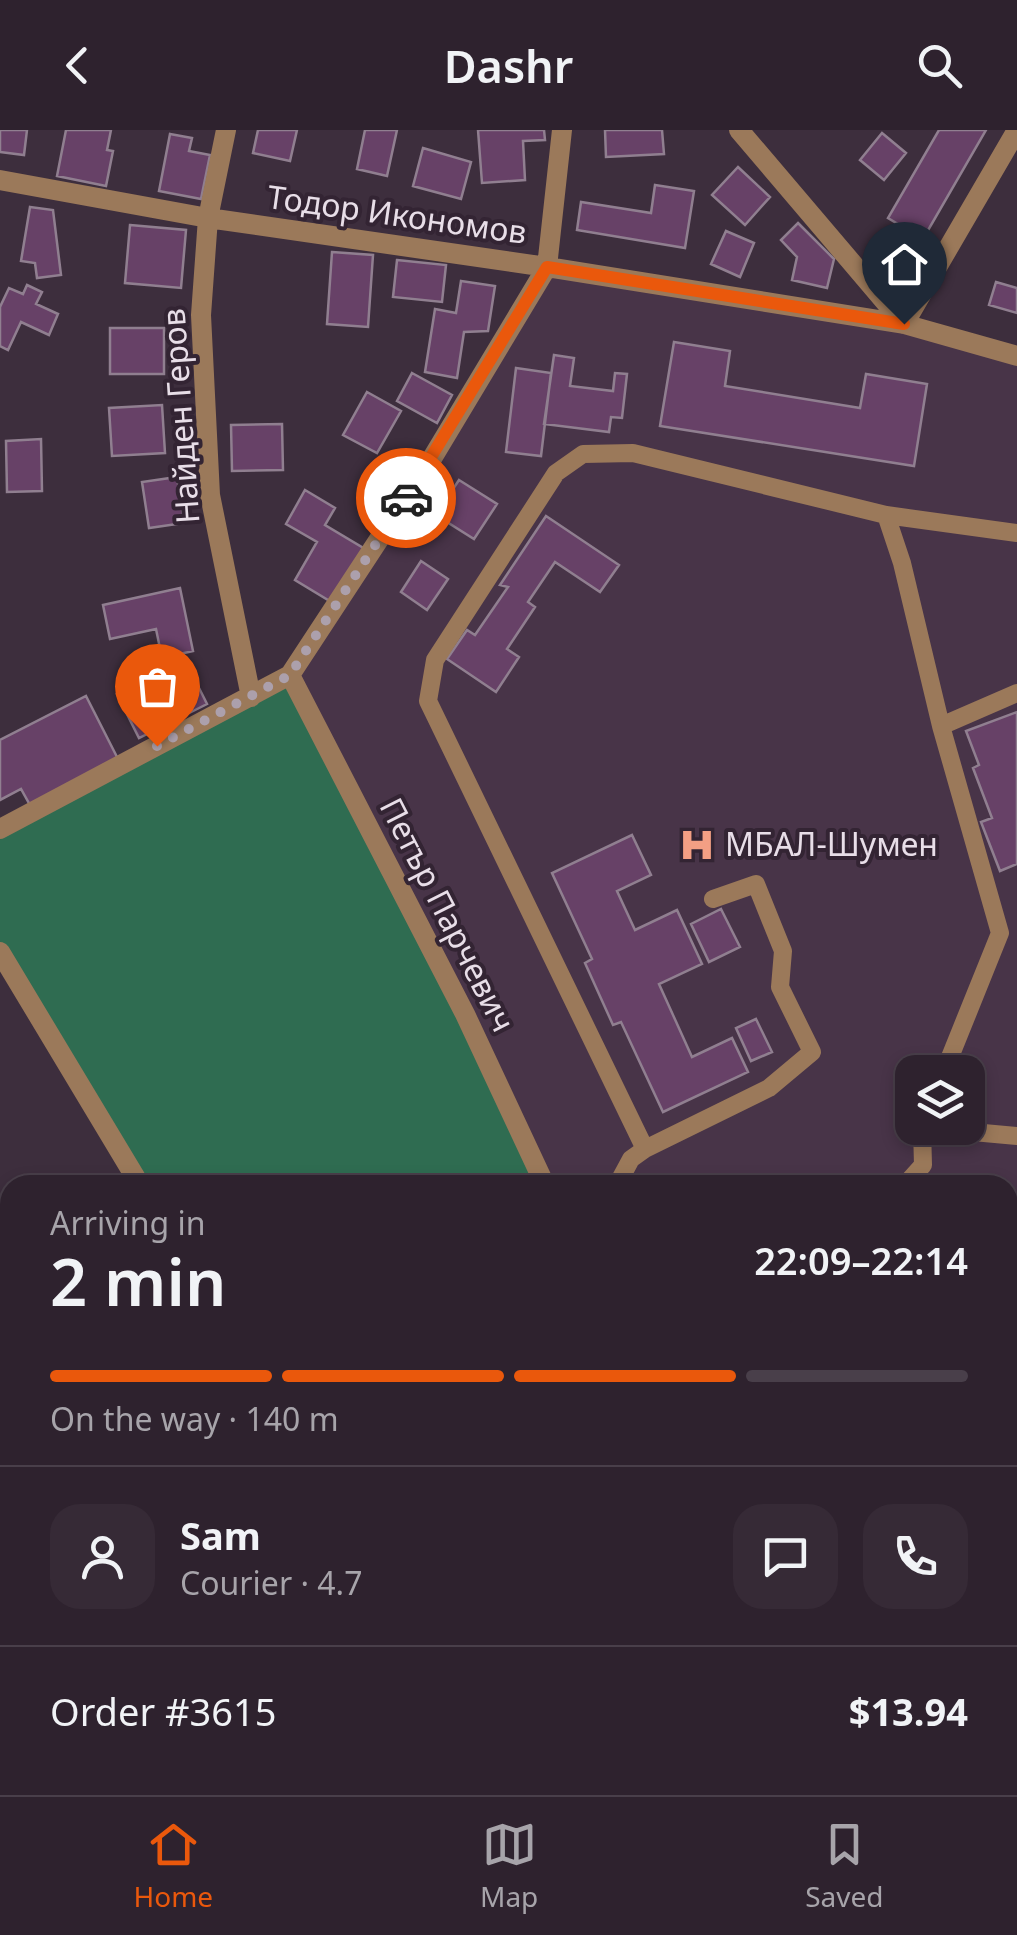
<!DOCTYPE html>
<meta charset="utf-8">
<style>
body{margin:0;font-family:"Noto Sans",sans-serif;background:#362a36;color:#f1f3f6;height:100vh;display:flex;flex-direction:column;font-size:38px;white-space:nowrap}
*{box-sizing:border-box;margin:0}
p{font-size:32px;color:#a7a4aa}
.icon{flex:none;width:55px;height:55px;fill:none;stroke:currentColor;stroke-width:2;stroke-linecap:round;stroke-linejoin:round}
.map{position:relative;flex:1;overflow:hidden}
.sheet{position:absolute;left:0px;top:1045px;width:1018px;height:620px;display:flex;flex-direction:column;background:#2e222e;border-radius:30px 30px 0 0;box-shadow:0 5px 15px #0003,0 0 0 2px #493f4a}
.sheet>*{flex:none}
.buttons{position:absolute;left:895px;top:925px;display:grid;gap:20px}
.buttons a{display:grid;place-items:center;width:90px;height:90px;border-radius:20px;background:#2e222e;box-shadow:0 5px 15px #0003,0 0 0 2px #493f4a;font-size:50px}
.pin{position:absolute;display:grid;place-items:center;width:85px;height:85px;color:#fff;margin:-102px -42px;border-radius:50% 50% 50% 0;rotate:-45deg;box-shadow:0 0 10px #0007}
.pin .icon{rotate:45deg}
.courier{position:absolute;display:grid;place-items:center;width:100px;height:100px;margin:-50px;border:8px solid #ea580c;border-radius:50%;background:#fff;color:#222;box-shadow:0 2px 12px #0007}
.overview em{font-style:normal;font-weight:600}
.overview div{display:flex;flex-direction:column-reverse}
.overview{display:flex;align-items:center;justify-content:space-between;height:170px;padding:0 50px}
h1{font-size:65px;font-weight:600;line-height:75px}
.bar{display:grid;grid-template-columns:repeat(4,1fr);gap:15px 10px;align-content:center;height:120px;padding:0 50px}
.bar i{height:12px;border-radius:8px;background:#493f4a}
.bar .selected{background:#ea580c}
.bar p{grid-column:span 4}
.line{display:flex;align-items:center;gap:25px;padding:0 50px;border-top:2px solid #493f4a}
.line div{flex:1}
.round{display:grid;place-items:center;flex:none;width:105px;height:105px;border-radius:30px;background:#362a36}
header{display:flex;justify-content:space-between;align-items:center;height:130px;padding:0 50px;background:#2e222e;font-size:45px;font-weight:600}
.menu{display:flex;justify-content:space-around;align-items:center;height:140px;border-top:2px solid #493f4a;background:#2e222e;font-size:28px;color:#a7a4aa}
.menu a{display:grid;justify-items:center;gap:5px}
.menu .selected{color:#ea580c}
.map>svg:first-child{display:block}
.built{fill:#483448;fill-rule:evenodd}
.education{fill:#4a3730}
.green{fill:#2f6c51}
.building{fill:#674167;stroke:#907f90;stroke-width:2.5}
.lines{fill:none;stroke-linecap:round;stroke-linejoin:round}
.path{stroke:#8f828f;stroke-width:5;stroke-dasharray:2.5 8;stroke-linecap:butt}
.service{stroke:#9b795a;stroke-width:18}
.minor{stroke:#9b795a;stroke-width:20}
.done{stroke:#aca0ac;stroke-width:10;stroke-dasharray:0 18}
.route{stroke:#ea580c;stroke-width:12}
.labels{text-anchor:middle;stroke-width:8;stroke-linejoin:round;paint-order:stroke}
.street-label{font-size:32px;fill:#e8dee8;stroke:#332433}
.poi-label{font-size:32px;fill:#e8dee8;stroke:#332433;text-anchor:start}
</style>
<header><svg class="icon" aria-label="back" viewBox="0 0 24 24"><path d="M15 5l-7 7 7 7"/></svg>Dashr<svg class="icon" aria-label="search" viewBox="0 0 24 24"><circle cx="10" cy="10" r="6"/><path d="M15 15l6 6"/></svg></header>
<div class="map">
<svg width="1017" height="1665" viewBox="0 0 1017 1665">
<rect width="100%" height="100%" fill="#3d2e3d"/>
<path class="built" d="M 547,137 L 904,194 L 1017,226 L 1017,1378 L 1008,1377 L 1008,1055 L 545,1055 L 290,545 ZM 912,942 L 968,942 L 968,998 L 912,998 Z"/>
<path class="education" d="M 10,1655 L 130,1655 L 134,1665 L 0,1665 L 0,1658 Z"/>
<path class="green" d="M 290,545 L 545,1055 L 140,1055 L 0,822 L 0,699 Z
M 10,1180 L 10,1475 L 0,1457 L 0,1186 Z"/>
<path class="building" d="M 0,0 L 27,0 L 24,25 L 0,22 Z
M 66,0 L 111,0 L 107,20 L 113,21 L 106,56 L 57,46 Z
M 258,0 L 297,0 L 290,31 L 253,23 Z
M 365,0 L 397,0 L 387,46 L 357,39 Z
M 478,0 L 544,0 L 545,10 L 523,11 L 525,50 L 482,53 Z
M 605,0 L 662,0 L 664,24 L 606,27 Z
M 939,0 L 986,0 L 923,109 L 888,88 Z
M 882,3 L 906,23 L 884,50 L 860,30 Z
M 170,4 L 192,8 L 189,21 L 210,25 L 201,69 L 159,61 Z
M 423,18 L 471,32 L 461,69 L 413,56 Z
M 738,37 L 770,67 L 745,95 L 712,65 Z
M 655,55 L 694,61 L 685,118 L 577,100 L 581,72 L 651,83 Z
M 30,77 L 53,80 L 61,145 L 37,148 L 35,133 L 21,131 Z
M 798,93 L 834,129 L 827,158 L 792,150 L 797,127 L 781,110 Z
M 130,95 L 186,100 L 181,158 L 125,153 Z
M 726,101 L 754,113 L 740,147 L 711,134 Z
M 332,122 L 373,125 L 368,197 L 327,194 Z
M 397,130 L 446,135 L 442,172 L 393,167 Z
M 461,151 L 495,156 L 488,201 L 464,202 L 457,248 L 425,242 L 435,179 L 456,183 Z
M 996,152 L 1017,158 L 1017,183 L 989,175 Z
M 27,155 L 42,162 L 36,174 L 58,184 L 49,205 L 21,192 L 8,220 L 0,216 L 0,177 L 9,158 L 23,164 Z
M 110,198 L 164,198 L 164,244 L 110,244 Z
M 674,212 L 730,221 L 725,256 L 860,278 L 866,244 L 927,254 L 914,336 L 660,296 Z
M 554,225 L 574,228 L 570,256 L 613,261 L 615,243 L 627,244 L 622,288 L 611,287 L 609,302 L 544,294 Z
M 516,238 L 551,243 L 541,326 L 506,322 Z
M 412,243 L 452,265 L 437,293 L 397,271 Z
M 367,262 L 401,281 L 377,323 L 343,305 Z
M 162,275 L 165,323 L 112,326 L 109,278 Z
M 282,294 L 283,340 L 232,341 L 231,295 Z
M 41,309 L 42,361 L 7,362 L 6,311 Z
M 390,330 L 417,347 L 396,381 L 369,365 Z
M 177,347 L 184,393 L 149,398 L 142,352 Z
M 459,350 L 497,374 L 474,409 L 436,385 Z
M 305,360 L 335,378 L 325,395 L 365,419 L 333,473 L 295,450 L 317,412 L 286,394 Z
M 546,386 L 619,435 L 600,462 L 555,432 L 528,472 L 535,477 L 507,519 L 519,527 L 496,562 L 447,529 L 467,500 L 475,505 L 508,457 L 500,455 Z
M 421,431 L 448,449 L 427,480 L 401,462 Z
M 180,458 L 193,521 L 162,528 L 156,499 L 110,509 L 103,475 Z
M 185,530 L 207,574 L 139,608 L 117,564 Z
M 86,566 L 118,629 L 30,675 L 21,659 L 0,670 L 0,610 Z
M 1017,582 L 1017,734 L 1000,741 L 981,692 L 992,688 L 973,638 L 979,635 L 966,601 Z
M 632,705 L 651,745 L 617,761 L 635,800 L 677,780 L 702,834 L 659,854 L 692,927 L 732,908 L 748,942 L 663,982 L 621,892 L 613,895 L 585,833 L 592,829 L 552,743 Z
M 721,779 L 740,817 L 709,832 L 691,794 Z
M 756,889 L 772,922 L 751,931 L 736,898 Z
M 1008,1168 L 1017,1168 L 1017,1224 L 1008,1224 Z
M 1008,1427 L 1017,1428 L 1014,1495 L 1008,1494 Z
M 1008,1621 L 1017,1622 L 1017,1665 L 995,1665 L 996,1656 L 990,1655 L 1008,1655 Z
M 150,1655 L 197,1655 L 201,1665 L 154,1665 Z
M 214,1655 L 236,1655 L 239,1662 L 229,1665 L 217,1665 Z
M 297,1655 L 324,1655 L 328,1665 L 301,1665 Z
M 417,1655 L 423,1655 L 427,1665 L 393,1665 Z
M 563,1655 L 582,1655 L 583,1665 L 550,1665 L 549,1658 Z
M 701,1655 L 754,1658 L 754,1665 L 701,1665 Z"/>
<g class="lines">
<path class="path" d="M 0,1658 L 10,1655"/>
<path class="service" d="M 886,385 L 902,433 L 941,596 L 1000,803 L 944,942
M 941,596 L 1017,563
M 929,998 L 1017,1006
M 645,1019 L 769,958 L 812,922 L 780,857 L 783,821 L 756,754 L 713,769
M 617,1055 L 631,1029 L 645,1019 L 428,571 L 435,530 L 556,343 L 583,324 L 633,323 L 886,385 L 1017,403
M 905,1055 L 923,1035 L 922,998"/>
<path class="minor" d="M 226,0 L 208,88 L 201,185 L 210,365 L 251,567
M 739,0 L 904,194
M 0,50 L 208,88 L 547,137 L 904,194 L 1017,226
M 904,194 L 1017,0
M 290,545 L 465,884 L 545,1055
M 0,699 L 290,545 L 431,330 L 547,137 L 562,0
M 0,822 L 140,1055
M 1008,1377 L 1017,1378
M 0,1457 L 10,1475
M 130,1655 L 134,1665
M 357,1655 L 362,1665
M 655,1665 L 655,1655"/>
</g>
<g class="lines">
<path class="done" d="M 157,616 L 290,545 L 406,368"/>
<path class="route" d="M 406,368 L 547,137 L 904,194"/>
</g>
<defs>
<symbol id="hospital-bare" viewBox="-9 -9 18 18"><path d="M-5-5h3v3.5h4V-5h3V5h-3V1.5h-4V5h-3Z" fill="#f39f84" stroke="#332433" stroke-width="2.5" paint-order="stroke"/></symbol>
</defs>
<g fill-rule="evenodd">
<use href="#hospital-bare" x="672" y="690" width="50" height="50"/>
</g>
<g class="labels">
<g class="street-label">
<text transform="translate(397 85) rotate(8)" y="11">Тодор Икономов</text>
<text transform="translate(181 286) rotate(-94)" y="11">Найден Геров</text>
<text transform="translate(447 785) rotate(63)" y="11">Петър Парчевич</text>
</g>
<g class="poi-label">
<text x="725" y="726">МБАЛ-Шумен</text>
</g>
</g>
</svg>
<div class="buttons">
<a><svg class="icon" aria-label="layers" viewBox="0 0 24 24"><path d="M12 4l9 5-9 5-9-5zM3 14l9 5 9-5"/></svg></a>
</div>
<div class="pin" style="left:157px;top:616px;background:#ea580c"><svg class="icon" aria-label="bag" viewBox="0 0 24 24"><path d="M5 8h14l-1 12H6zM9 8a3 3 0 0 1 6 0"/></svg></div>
<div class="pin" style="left:904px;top:194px;background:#1f2937"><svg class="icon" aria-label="home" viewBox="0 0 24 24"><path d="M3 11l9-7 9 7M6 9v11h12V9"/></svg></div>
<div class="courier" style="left:406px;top:368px"><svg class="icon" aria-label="car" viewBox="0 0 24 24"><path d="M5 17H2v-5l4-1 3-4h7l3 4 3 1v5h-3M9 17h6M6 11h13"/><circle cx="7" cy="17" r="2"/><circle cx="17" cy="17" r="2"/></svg></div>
<section class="sheet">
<div class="overview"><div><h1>2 min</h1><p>Arriving in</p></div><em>22:09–22:14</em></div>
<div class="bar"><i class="selected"></i><i class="selected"></i><i class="selected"></i><i></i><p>On the way · 140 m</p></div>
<div class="line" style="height:180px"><a class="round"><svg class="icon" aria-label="person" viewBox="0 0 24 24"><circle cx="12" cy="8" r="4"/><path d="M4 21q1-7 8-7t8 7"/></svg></a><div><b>Sam</b><p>Courier · 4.7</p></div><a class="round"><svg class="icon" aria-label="chat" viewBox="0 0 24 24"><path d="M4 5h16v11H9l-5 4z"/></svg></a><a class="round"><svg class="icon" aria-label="phone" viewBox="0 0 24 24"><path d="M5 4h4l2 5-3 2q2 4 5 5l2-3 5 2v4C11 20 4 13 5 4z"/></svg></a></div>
<div class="line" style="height:130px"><div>Order #3615</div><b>$13.94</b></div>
</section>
</div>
<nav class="menu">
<a class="selected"><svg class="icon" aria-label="home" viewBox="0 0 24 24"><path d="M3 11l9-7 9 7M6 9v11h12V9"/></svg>Home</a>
<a><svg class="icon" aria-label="map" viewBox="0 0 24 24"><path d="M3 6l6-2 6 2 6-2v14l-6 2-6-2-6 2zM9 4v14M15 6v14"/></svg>Map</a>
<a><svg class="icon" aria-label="saved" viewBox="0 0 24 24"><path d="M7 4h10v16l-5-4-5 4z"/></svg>Saved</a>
</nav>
